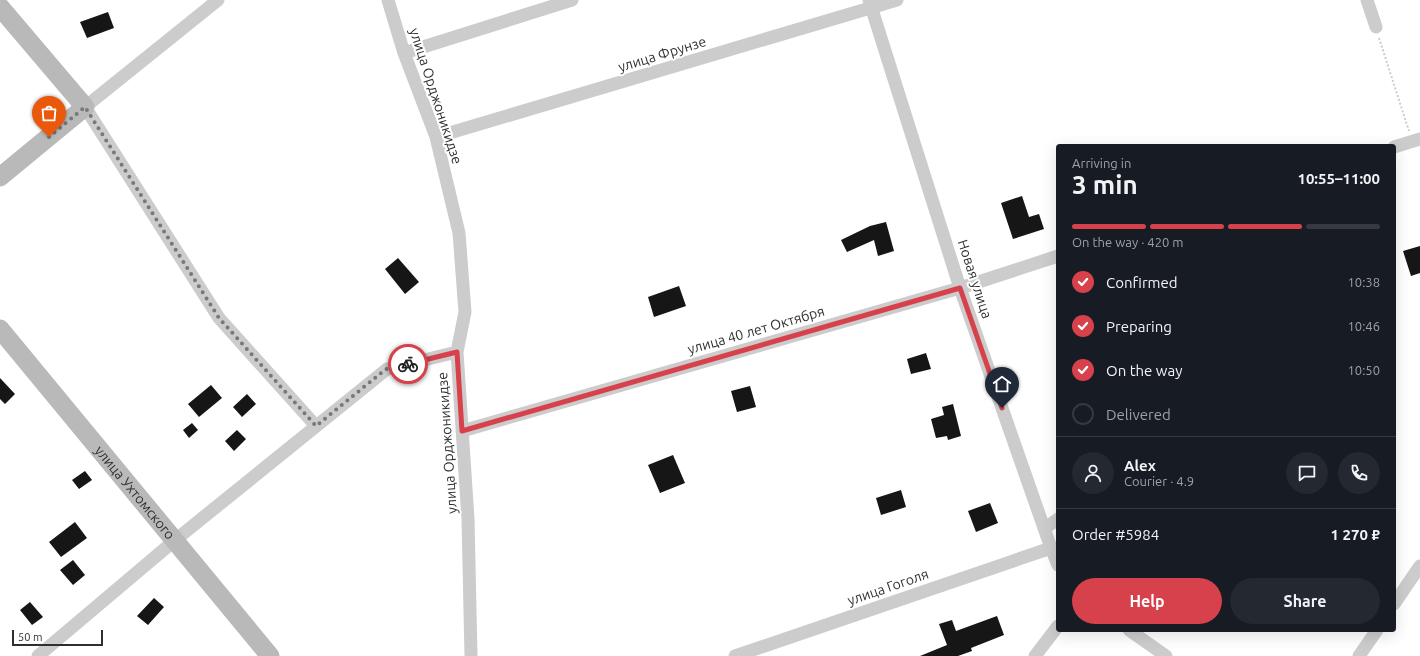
<!DOCTYPE html>
<meta charset="utf-8">
<style>
body{margin:0;font-family:Ubuntu,sans-serif;background:#242831;color:#f1f3f6;height:100vh;display:flex;flex-direction:column;font-size:15px;white-space:nowrap}
*{box-sizing:border-box;margin:0}
p{font-size:13px;color:#9ea1a6}
.icon{flex:none;width:22px;height:22px;fill:none;stroke:currentColor;stroke-width:2;stroke-linecap:round;stroke-linejoin:round}
.map{position:relative;flex:1;overflow:hidden}
.panel{position:absolute;left:1056px;top:144px;width:340px;height:488px;display:flex;flex-direction:column;background:#171b24;border-radius:4px;box-shadow:0 4px 16px #0002}
.panel>*{flex:none}
.scale{position:absolute;left:12px;bottom:10px;width:91px;box-sizing:border-box;padding-left:4px;border:2px solid #2f2f2f;border-top:0;font-size:11px;line-height:14px;white-space:nowrap;color:#2f2f2f;-webkit-text-stroke:3px #fff;paint-order:stroke}
.pin{position:absolute;display:grid;place-items:center;width:34px;height:34px;color:#fff;margin:-41px -17px;border-radius:50% 50% 50% 0;rotate:-45deg;box-shadow:0 0 4px #0007}
.pin .icon{rotate:45deg}
.courier{position:absolute;display:grid;place-items:center;width:40px;height:40px;margin:-20px;border:3px solid #d6414b;border-radius:50%;background:#fff;color:#222;box-shadow:0 1px 5px #0007}
.headline em{font-style:normal;font-weight:700}
.headline div{display:flex;flex-direction:column-reverse}
.headline{display:flex;align-items:center;justify-content:space-between;height:68px;padding:0 16px}
h1{font-size:26px;font-weight:700;line-height:30px}
.bar{display:grid;grid-template-columns:repeat(4,1fr);gap:6px 4px;align-content:center;height:48px;padding:0 16px}
.bar i{height:5px;border-radius:3px;background:#363941}
.bar .active{background:#d6414b}
.bar p{grid-column:span 4}
.line{display:flex;align-items:center;gap:10px;padding:0 16px;border-top:1px solid #363941}
.line div{flex:1}
.round{display:grid;place-items:center;flex:none;width:42px;height:42px;border-radius:21px;background:#242831}
ol{padding:0 16px;list-style:none}
li{display:flex;align-items:center;gap:12px;height:44px}
li p{margin-inline-start:auto}
li .icon{padding:4px;border-radius:50%;background:#d6414b;color:#fff;stroke-width:4}
li:last-child{color:#9ea1a6}
li i{width:22px;height:22px;border:2px solid #363941;border-radius:50%}
.action{display:flex;gap:8px;margin-top:auto;padding:8px 16px}
.action a{flex:1;height:46px;border-radius:24px;background:#d6414b;color:#fff;font-size:16px;font-weight:700;line-height:46px;text-align:center}
.action a+a{background:#242831;color:#f1f3f6}
.map>svg:first-child{display:block}
.building{fill:#161616}
.lines{fill:none;stroke-linecap:round;stroke-linejoin:round}
.path{stroke:#ccc;stroke-width:2;stroke-dasharray:2 2;stroke-linecap:butt}
.minor{stroke:#ccc;stroke-width:13}
.secondary{stroke:#b9b9b9;stroke-width:19}
.done{stroke:#787878;stroke-width:4;stroke-dasharray:0 7.2}
.route{stroke:#d6414b;stroke-width:5}
.labels{text-anchor:middle;stroke-width:4;stroke-linejoin:round;paint-order:stroke}
.street-label{font-size:14px;fill:#2f2f2f;stroke:#fff}
</style>
<div class="map">
<svg width="1420" height="656" viewBox="0 0 1420 656">
<rect width="100%" height="100%" fill="#fff"/>
<path class="building" d="M 108,12 L 114,28 L 87,38 L 80,22 Z
M 1022,196 L 1029,217 L 1039,214 L 1044,229 L 1013,239 L 1001,203 Z
M 886,222 L 894,251 L 878,256 L 874,240 L 847,252 L 841,240 L 870,226 Z
M 1420,246 L 1420,273 L 1411,276 L 1403,251 Z
M 398,258 L 419,282 L 405,294 L 385,269 Z
M 679,286 L 686,306 L 654,317 L 648,297 Z
M 926,353 L 931,369 L 911,374 L 907,359 Z
M 0,378 L 15,394 L 5,404 L 0,399 Z
M 211,385 L 222,398 L 199,417 L 188,404 Z
M 750,386 L 756,407 L 737,412 L 731,391 Z
M 247,394 L 256,404 L 242,417 L 233,407 Z
M 953,404 L 961,436 L 948,440 L 947,436 L 936,438 L 931,419 L 944,415 L 942,407 Z
M 192,423 L 198,430 L 189,438 L 183,430 Z
M 237,430 L 246,439 L 234,451 L 225,441 Z
M 673,455 L 685,483 L 660,493 L 648,465 Z
M 85,471 L 92,480 L 79,489 L 72,480 Z
M 901,490 L 906,507 L 881,515 L 876,498 Z
M 990,503 L 998,523 L 976,532 L 968,511 Z
M 75,522 L 87,538 L 61,557 L 49,542 Z
M 73,560 L 85,575 L 73,585 L 60,570 Z
M 154,598 L 164,607 L 148,625 L 137,616 Z
M 30,602 L 43,617 L 32,625 L 20,610 Z
M 997,616 L 1004,635 L 971,648 L 972,651 L 958,656 L 920,656 L 947,645 L 939,624 L 952,620 L 956,631 Z"/>
<g class="lines">
<path class="path" d="M 1379,38 L 1409,131"/>
<path class="minor" d="M 218,0 L 85,107 L 219,318 L 316,426
M 388,0 L 404,53 L 436,137 L 459,233 L 465,312 L 457,352 L 468,519 L 471,656
M 869,0 L 960,288 L 1051,548 L 1058,565
M 1367,0 L 1376,27
M 404,53 L 572,0
M 436,137 L 897,0
M 1394,147 L 1420,139
M 462,431 L 960,288 L 1058,256
M 1045,528 L 1058,519
M 1394,604 L 1420,566
M 1129,630 L 1166,656
M 38,656 L 174,541 L 387,369 L 457,352
M 735,656 L 1051,548
M 1035,656 L 1058,626
M 1359,656 L 1377,630"/>
<g class="secondary">
<path d="M 0,7 L 85,107 L 0,177"/>
<path id="s1" d="M 0,329 L 270,656"/>
</g>
</g>
<g class="lines">
<path class="done" d="M 49,137 L 85,107 L 219,318 L 316,426 L 386,369 L 408,364"/>
<path class="route" d="M 408,364 L 457,352 L 462,431 L 960,288 L 1002,408"/>
</g>
<g class="labels">
<g class="street-label">
<text transform="translate(662 54) rotate(-17)" y="5">улица Фрунзе</text>
<text transform="translate(436 96) rotate(72)" y="5">улица Орджоникидзе</text>
<text transform="translate(975 279) rotate(72)" y="5">Новая улица</text>
<text transform="translate(756 330) rotate(-16)" y="5">улица 40 лет Октября</text>
<text transform="translate(447 443) rotate(-94)" y="5">улица Орджоникидзе</text>
<text dy="5" stroke="none"><textPath href="#s1" startOffset="212">улица Ухтомского</textPath></text>
<text transform="translate(888 587) rotate(-19)" y="5">улица Гоголя</text>
</g>
</g>
</svg>
<div class="scale">50 m</div>
<div class="pin" style="left:49px;top:137px;background:#ea580c"><svg class="icon" aria-label="bag" viewBox="0 0 24 24"><path d="M5 8h14l-1 12H6zM9 8a3 3 0 0 1 6 0"/></svg></div>
<div class="pin" style="left:1002px;top:408px;background:#1f2937"><svg class="icon" aria-label="home" viewBox="0 0 24 24"><path d="M3 11l9-7 9 7M6 9v11h12V9"/></svg></div>
<div class="courier" style="left:408px;top:364px"><svg class="icon" aria-label="bike" viewBox="0 0 24 24"><circle cx="6" cy="16" r="4"/><circle cx="18" cy="16" r="4"/><path d="M6 16l4-8h5l3 8M10 8l3 8H6M13 5h3"/></svg></div>
<section class="panel">
<div class="headline"><div><h1>3 min</h1><p>Arriving in</p></div><em>10:55–11:00</em></div>
<div class="bar"><i class="active"></i><i class="active"></i><i class="active"></i><i></i><p>On the way · 420 m</p></div>
<ol>
<li><svg class="icon" aria-label="check" viewBox="0 0 24 24"><path d="M5 12l5 5 9-10"/></svg>Confirmed<p>10:38</p></li>
<li><svg class="icon" aria-label="check" viewBox="0 0 24 24"><path d="M5 12l5 5 9-10"/></svg>Preparing<p>10:46</p></li>
<li><svg class="icon" aria-label="check" viewBox="0 0 24 24"><path d="M5 12l5 5 9-10"/></svg>On the way<p>10:50</p></li>
<li><i></i>Delivered</li>
</ol>
<div class="line" style="height:72px"><a class="round"><svg class="icon" aria-label="person" viewBox="0 0 24 24"><circle cx="12" cy="8" r="4"/><path d="M4 21q1-7 8-7t8 7"/></svg></a><div><b>Alex</b><p>Courier · 4.9</p></div><a class="round"><svg class="icon" aria-label="chat" viewBox="0 0 24 24"><path d="M4 5h16v11H9l-5 4z"/></svg></a><a class="round"><svg class="icon" aria-label="phone" viewBox="0 0 24 24"><path d="M5 4h4l2 5-3 2q2 4 5 5l2-3 5 2v4C11 20 4 13 5 4z"/></svg></a></div>
<div class="line" style="height:52px"><div>Order #5984</div><b>1 270 ₽</b></div>
<div class="action"><a>Help</a><a>Share</a></div>
</section>
</div>
